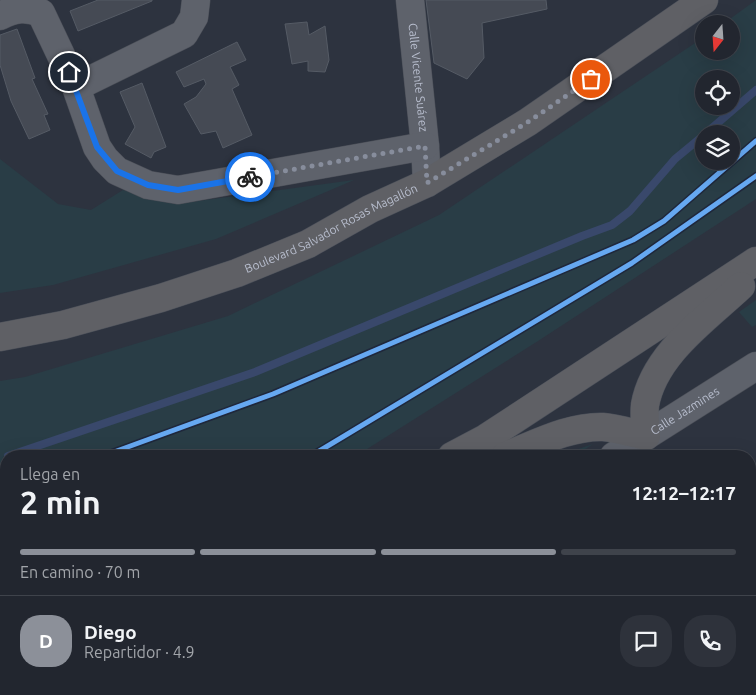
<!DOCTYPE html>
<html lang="es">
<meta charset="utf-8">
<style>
body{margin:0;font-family:Ubuntu,sans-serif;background:#2e323b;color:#f1f3f6;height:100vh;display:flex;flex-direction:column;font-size:19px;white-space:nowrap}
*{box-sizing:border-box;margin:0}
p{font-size:16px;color:#a2a5aa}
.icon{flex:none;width:28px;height:28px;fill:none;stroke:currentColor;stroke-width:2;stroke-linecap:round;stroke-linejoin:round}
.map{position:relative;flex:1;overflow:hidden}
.side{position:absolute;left:0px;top:450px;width:756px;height:245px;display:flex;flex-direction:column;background:#22262f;border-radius:20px 20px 0 0;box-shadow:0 5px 20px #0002,0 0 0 1px #3f434b}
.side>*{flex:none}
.needle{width:32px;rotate:197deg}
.fabs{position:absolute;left:695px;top:15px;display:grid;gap:10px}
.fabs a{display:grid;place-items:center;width:45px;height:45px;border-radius:50%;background:#22262f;box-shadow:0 5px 20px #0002,0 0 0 1px #3f434b;font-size:25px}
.pin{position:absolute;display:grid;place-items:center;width:42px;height:42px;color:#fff;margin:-21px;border:2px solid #fff;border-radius:50%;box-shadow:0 1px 5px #0007}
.courier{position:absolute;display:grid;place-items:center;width:50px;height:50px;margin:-25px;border:4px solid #1a73e8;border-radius:50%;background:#fff;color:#222;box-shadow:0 1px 6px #0007}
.overview em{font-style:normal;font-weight:700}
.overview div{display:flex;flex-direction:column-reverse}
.overview{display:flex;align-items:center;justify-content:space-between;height:85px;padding:0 20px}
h1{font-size:32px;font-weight:700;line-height:38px}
.bar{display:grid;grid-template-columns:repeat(4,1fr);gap:8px 5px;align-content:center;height:60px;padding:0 20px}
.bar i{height:6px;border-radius:4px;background:#3f434b}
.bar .active{background:#8c9099}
.bar p{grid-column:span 4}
.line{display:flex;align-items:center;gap:12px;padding:0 20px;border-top:1px solid #3f434b}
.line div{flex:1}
.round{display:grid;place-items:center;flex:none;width:52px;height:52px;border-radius:20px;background:#2e323b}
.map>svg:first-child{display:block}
.green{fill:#293d46;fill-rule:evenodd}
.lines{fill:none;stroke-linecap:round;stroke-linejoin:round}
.stream{stroke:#39486b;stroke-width:8}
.building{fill:#454a54;stroke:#555b65}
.minor-casing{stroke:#4a4e57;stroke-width:29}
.highway-casing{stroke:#4a4f59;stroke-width:29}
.minor{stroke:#5e626b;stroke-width:28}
.highway{stroke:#5f6065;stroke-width:28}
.cycleway-casing{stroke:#1f273b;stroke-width:8}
.cycleway{stroke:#66a8f1;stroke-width:5}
.done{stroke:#878d9c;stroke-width:5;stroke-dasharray:0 9}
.route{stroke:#1a73e8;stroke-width:6}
.labels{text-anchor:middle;stroke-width:4.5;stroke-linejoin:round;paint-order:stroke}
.street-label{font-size:12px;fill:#b8bece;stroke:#1f273b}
</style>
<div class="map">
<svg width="756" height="695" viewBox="0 0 756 695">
<rect width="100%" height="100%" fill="#2d333f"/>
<path class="green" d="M 756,0 L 756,199 L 538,341 L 356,456 L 6,456 L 6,599 L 0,600 L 0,381 L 25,377 L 228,316 L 439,215 L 704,37 L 704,51 L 731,51 L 731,24 L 723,24 ZM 704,79 L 731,79 L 731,106 L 704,106 ZM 704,134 L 731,134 L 731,161 L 704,161 Z
M 0,159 L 58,204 L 91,210 L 123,190 L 175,204 L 354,180 L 216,239 L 53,285 L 0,293 Z
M 756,300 L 756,325 L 752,327 L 739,312 Z
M 593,444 L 575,456 L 558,456 Z
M 756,569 L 756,657 L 750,662 L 750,575 Z
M 6,660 L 6,689 L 84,689 L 67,695 L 0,695 L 0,661 Z
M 578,689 L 712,689 L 701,695 L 566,695 Z"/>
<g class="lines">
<path class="stream" d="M 705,134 L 756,90
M 8,456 L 255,372 L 582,236 L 612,225 L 630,211 L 675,159 L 704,135"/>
</g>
<path class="building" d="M 98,0 L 152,0 L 152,1 L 78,31 L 70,11 Z
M 426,0 L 546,0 L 547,9 L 482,23 L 484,58 L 467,79 L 434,63 Z
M 307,22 L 309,35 L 325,26 L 329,60 L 325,72 L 308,71 L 308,61 L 292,64 L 285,24 Z
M 17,29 L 35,78 L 32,79 L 48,114 L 44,115 L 50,130 L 29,139 L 11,101 L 0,65 L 0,35 Z
M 237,42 L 246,60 L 230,67 L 239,85 L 232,89 L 252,135 L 223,148 L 216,131 L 201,134 L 184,104 L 196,97 L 206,84 L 204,79 L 184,87 L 176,72 Z
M 142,83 L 166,147 L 154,152 L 151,158 L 125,144 L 135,127 L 120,92 Z"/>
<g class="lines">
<defs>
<g id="minor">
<path id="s1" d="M 410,0 L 425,146 L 427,183"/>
<path d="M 0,16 C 15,8 26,7 41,13 L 76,87 L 97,147 L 105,159 L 117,171 L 148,185 L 178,190 L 425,146"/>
<path d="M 76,87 L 184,34 L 194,17 L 196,0"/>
<path id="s2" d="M 614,456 L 756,366"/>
<path d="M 158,695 L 174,689"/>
<path d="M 416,695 L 427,689"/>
</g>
<g id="highway">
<path id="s3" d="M 0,337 L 63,325 L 161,298 L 237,273 L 308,244 L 370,209 L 427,183 L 528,122 L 704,0"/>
<path d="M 452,456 L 486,438 L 756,261"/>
<path d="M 505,456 C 536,444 569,426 603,427 C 617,428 632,433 646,436 C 645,426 644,415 645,405 C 654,354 706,319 741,286"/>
<path d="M 0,643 L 6,641"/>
</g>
</defs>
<use href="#minor" class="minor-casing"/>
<use href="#highway" class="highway-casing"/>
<use href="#minor" class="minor"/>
<use href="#highway" class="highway"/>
<defs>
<path id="cycleway" d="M 103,456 L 273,394 L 633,240 L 664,221 L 756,141
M 311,456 L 632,263 L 756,176"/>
</defs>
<use href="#cycleway" class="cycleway-casing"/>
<use href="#cycleway" class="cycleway"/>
</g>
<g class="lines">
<path class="done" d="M 250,177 L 425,146 L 427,183 L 528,122 L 591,79"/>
<path class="route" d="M 69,72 L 97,147 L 117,171 L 148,185 L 178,190 L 250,177"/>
</g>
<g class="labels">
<g class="street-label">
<text dy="4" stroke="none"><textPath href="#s1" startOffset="78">Calle Vicente Suárez</textPath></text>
<text dy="4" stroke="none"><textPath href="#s3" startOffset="350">Boulevard Salvador Rosas Magallón</textPath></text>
<text dy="4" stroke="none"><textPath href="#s2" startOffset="84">Calle Jazmines</textPath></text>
</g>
</g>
</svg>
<div class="fabs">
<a><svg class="needle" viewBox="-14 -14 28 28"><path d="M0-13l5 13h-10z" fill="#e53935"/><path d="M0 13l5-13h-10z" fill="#a2a5aa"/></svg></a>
<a><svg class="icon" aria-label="locate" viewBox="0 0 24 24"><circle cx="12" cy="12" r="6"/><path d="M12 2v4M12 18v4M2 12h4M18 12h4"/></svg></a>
<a><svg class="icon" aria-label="layers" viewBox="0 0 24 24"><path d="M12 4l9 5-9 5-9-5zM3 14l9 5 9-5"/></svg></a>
</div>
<div class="pin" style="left:591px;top:79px;background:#ea580c"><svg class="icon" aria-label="bag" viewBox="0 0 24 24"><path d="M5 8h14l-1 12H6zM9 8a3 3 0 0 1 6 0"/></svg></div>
<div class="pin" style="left:69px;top:72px;background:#1f2937"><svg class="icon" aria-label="home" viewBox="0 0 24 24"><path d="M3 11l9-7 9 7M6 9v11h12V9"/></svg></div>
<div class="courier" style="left:250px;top:177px"><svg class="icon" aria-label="bike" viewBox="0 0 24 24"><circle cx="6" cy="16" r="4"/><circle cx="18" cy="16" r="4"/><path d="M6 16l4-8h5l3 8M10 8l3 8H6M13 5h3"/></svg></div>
<section class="side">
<div class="overview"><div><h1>2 min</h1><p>Llega en</p></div><em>12:12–12:17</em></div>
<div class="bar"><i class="active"></i><i class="active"></i><i class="active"></i><i></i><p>En camino · 70 m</p></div>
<div class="line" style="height:90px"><b class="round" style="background:#8c9099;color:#fff">D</b><div><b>Diego</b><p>Repartidor · 4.9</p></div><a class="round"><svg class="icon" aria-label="chat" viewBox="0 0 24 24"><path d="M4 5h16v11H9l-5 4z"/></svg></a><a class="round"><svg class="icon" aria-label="phone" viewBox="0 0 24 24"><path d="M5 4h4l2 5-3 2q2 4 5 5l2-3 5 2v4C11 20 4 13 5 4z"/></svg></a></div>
</section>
</div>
